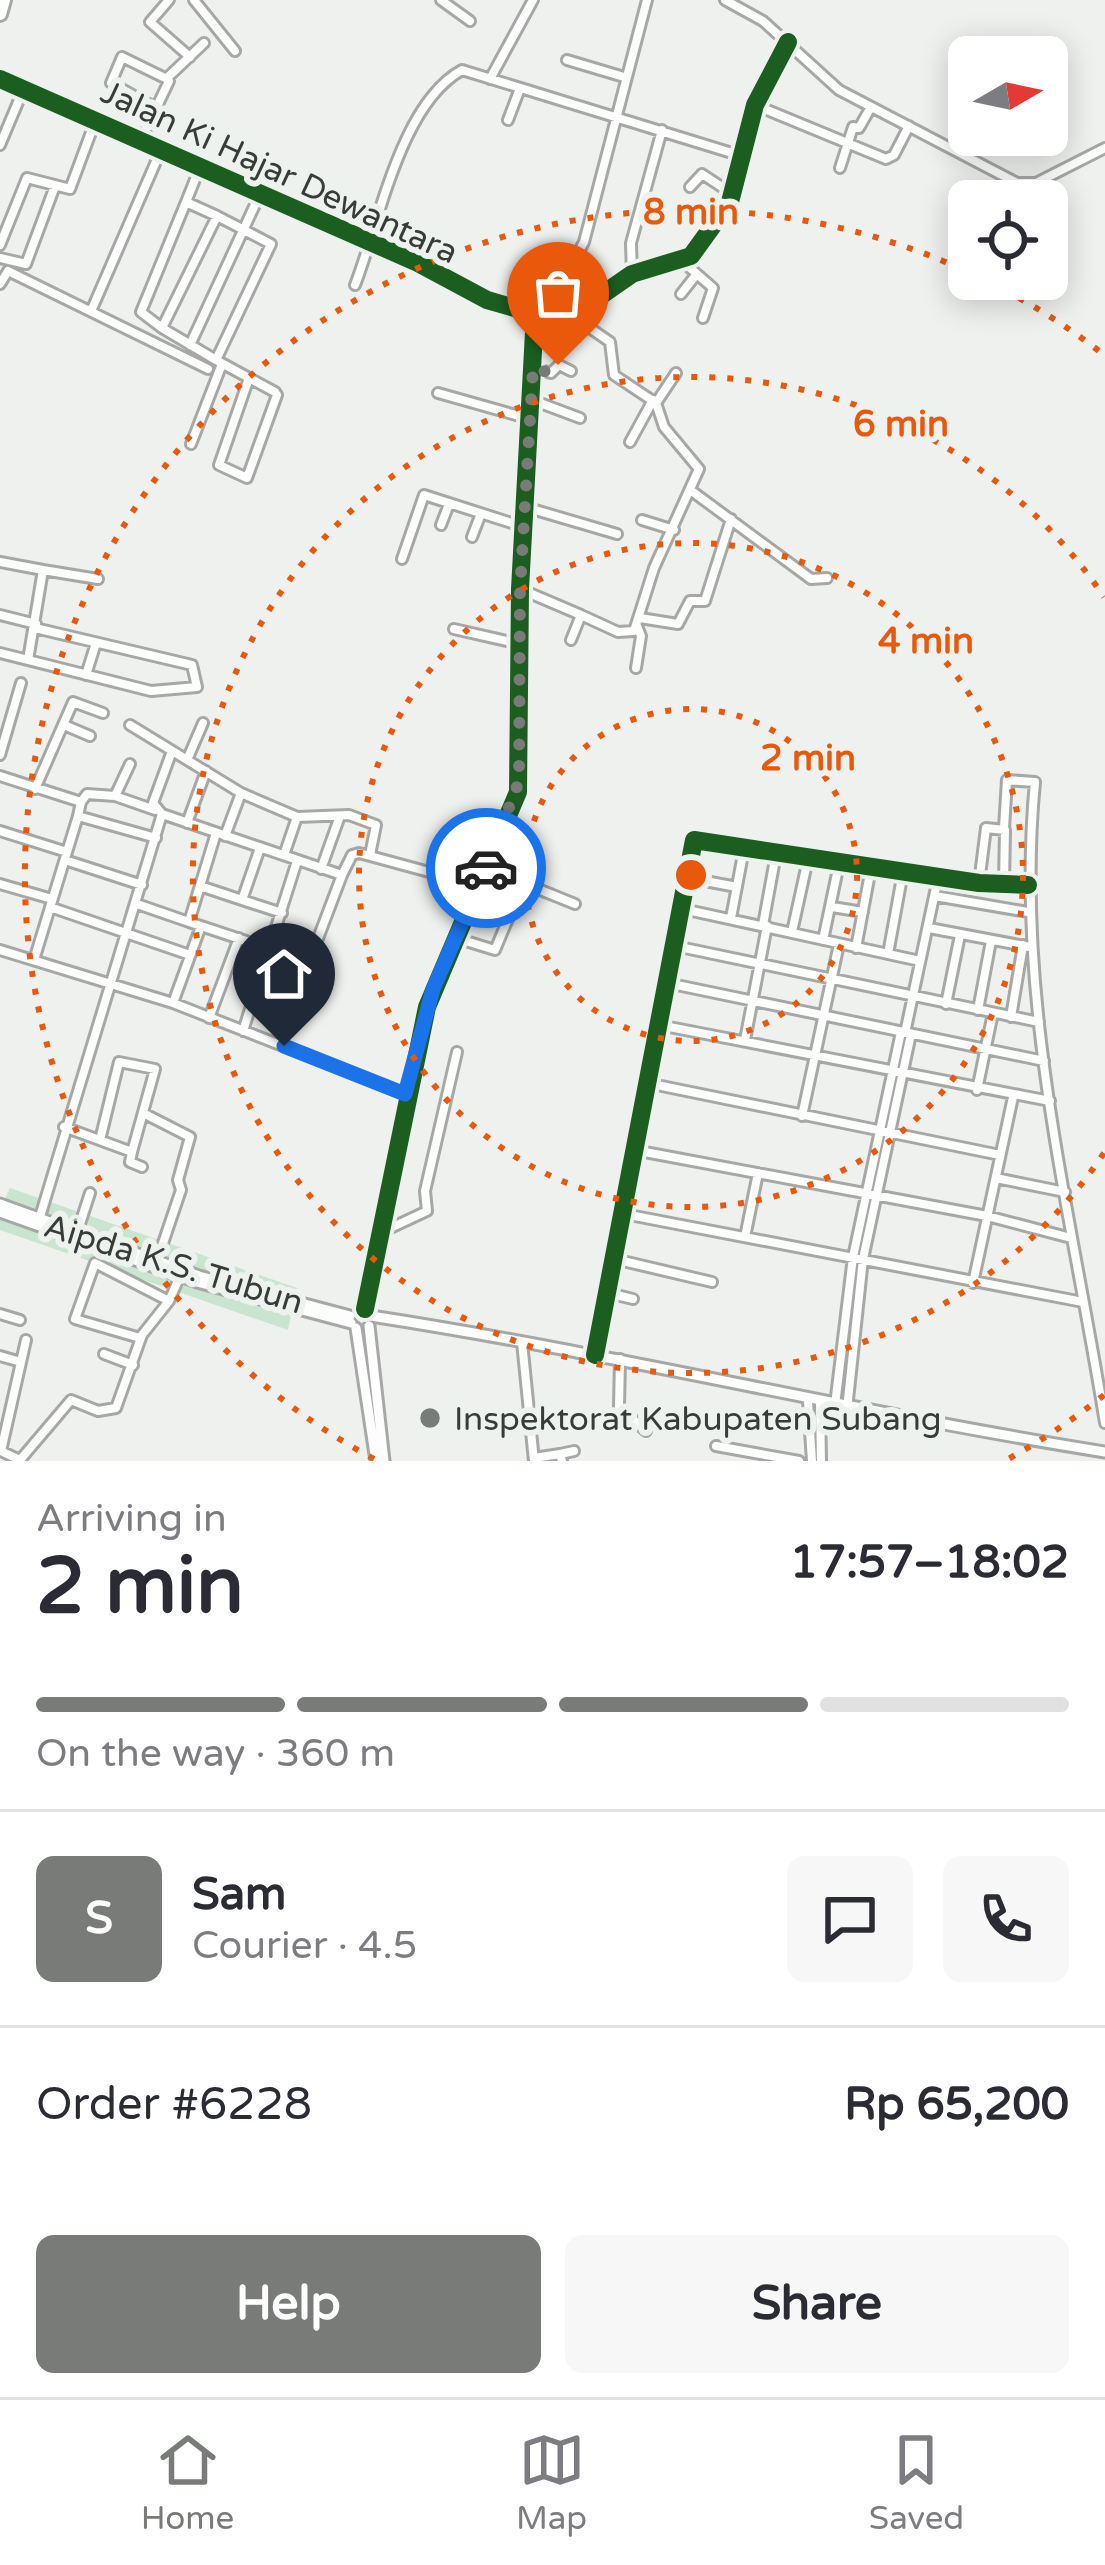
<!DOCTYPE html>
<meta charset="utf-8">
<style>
body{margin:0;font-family:"Varela Round",sans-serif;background:#f7f7f7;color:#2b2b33;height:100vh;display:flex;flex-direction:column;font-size:45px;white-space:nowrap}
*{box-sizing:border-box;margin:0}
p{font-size:39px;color:#7c7c81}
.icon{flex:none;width:66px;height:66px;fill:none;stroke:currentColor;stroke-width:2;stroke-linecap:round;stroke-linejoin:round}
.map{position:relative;height:1461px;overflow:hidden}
.details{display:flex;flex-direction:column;background:#fff;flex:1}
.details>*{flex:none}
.needle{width:78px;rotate:81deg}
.buttons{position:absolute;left:948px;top:36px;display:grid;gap:24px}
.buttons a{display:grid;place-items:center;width:120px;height:120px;border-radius:18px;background:#fff;box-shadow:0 6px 30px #0003;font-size:60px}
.pin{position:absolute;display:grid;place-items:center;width:102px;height:102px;color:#fff;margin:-123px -51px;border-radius:50% 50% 50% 0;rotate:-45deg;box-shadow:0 0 12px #0007}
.pin .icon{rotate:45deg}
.courier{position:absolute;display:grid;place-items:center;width:120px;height:120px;margin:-60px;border:9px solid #1a73e8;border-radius:50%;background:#fff;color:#222;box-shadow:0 3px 15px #0007}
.summary em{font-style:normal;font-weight:700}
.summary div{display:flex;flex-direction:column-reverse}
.summary{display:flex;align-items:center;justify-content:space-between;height:204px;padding:0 36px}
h1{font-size:78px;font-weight:700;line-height:90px}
.bar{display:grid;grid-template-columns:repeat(4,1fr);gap:18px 12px;align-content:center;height:144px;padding:0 36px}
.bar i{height:15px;border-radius:9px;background:#e1e1e2}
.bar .selected{background:#797b79}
.bar p{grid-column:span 4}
.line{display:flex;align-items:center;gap:30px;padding:0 36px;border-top:3px solid #e1e1e2}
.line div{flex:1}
.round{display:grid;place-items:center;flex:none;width:126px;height:126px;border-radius:18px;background:#f7f7f7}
.primary-button{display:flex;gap:24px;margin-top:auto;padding:24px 36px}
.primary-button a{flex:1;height:138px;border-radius:18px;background:#797b79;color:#fff;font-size:48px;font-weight:700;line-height:138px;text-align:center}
.primary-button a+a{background:#f7f7f7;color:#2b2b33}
.menu{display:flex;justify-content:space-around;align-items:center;height:168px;border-top:3px solid #e1e1e2;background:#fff;font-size:33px;color:#7c7c81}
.menu a{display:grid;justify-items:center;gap:6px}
.menu .selected{color:#797b79}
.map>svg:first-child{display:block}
.green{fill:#cae5cf}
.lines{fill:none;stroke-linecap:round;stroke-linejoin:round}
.minor-casing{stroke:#a6a8a6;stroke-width:14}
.tertiary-casing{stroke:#a6a8a6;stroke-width:15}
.primary-casing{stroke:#a6a8a6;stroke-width:18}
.minor{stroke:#fdfdfd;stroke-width:8}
.tertiary{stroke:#fdfdfd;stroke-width:9}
.primary{stroke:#fdfdfd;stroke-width:12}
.cycleway-casing{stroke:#eef2ee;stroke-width:26}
.cycleway{stroke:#1b5e20;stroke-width:18}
.done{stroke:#797b79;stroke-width:12;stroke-dasharray:0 21.6}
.route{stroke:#1a73e8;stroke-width:15}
.ring{fill:none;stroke:#e8590c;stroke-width:6;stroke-dasharray:6 12}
.poi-dot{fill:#797b79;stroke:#eef2ee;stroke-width:4.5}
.labels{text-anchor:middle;stroke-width:12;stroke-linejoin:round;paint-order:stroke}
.street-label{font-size:33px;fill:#393b39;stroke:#eef2ee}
.poi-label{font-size:33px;fill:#393b39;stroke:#eef2ee;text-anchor:start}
.centre{fill:#e8590c;stroke:#eef2ee;stroke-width:6}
.ring-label{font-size:36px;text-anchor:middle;font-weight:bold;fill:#e8590c;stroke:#eef2ee;stroke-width:12;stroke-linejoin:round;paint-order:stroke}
</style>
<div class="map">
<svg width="1105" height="1461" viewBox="0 0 1105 1461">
<rect width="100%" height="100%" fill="#eff1ef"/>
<path class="green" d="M 10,1188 L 297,1288 L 288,1330 L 0,1230 L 0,1210 Z"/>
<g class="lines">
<defs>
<path id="minor" d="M 169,0 L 150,22 L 190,57
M 194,0 L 235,51
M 441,0 L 470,21
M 725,0 L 763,21 L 839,90 L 1017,183 L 1036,183 L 1105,148
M 567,60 L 624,77
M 167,78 L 204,43
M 490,79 L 533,0
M 755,105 L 886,159 L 894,155 L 909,126
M 508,120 L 519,91
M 142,138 L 169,81 L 169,80 L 122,57 L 111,83 L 156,108
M 0,145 L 24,88
M 840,168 L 853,127 L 859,128 L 871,107
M 690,187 L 702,174 L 734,195
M 186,202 L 200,167
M 217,216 L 271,244 L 216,360 L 162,328 Z
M 0,245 L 27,178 L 70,189 L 96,119
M 0,258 L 26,264 L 55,186
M 682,261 L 713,288 L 703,318
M 632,274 L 631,243 L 662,130
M 0,284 L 8,271 L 208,369
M 355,285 C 379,224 400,104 462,70 L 745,157
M 681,294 L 696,275
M 92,309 L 161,150
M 564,310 L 610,342 L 614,375 L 656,403 L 664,427 L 699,469 L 654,568 L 634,631 L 618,632 L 581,615
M 547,312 L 584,242 L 647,0
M 535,314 L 593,301 L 632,274 L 691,256 L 730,202 L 755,105 L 788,42
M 162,328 L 141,312 L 186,202 L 217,216
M 190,345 L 260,194
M 216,360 L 275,392 L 277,395 L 247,478 L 219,465 L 249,378
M 534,368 L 551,373 L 559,365 L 571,371
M 438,393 L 530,419
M 532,400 L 580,418
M 656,403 L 676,373
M 630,442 L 653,400
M 191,444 L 222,364
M 693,492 L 811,579 L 827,578
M 525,507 L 617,534
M 642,520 L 674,530
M 441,525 L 449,504
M 472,537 L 480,516
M 402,559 L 424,495 L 524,527
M 0,562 L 43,570 L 28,660
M 43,570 L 98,579
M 520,589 L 581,615 L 571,640
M 0,615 L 36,624
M 640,618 L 678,624 L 690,601 L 705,601 L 731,519
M 454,629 L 520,644
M 0,653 L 151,691 L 197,687 L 192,665 L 35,628
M 636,668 L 641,636 L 637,626
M 86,675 L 95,646
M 64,725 L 90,736
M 130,725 L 241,793 L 225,836
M 172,751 L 153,803 L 162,814 L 342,875 L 352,855 L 359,853 L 477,885
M 0,755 L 21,683
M 187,760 L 203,723
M 0,776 L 81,802 L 78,816
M 35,789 L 73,702 L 103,713
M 241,793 L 297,817 L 349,815 L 376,825 L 370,855
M 115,796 L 130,764
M 81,802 L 87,794 L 115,796 L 155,810
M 187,823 L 206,771
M 1004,828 L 1007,780 L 1035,782 C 1014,998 1071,1211 1105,1423
M 0,831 L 67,852 L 34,960
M 216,833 L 189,922 L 270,949
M 260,848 L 242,900 L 282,913
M 67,852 L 78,816 L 156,838
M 284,855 L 297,817
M 65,860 L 142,885
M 486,868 L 575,904
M 321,869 L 340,816
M 689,878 L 737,887
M 979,883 L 986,828 L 1005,830 L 1004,883
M 0,884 L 52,899
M 200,886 L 242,900
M 935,896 L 1028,912
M 137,904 L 189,922
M 50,907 L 190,955
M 832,907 L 863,912
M 683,909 L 920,961
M 731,918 L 744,849
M 763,925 L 776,854
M 929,928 L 1030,947
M 792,932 L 808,859
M 456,938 L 495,950 L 523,883
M 823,940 L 839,864
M 317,941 L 342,875
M 675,946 L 1039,1022
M 856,948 L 871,868
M 0,950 L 173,1003 L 405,1094
M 888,954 L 903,872
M 667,983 L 1044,1061
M 173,1003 L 201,926
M 946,1004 L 960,935
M 978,1010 L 991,941
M 1011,1017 L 1023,945
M 209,1018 L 239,938
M 659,1025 L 1050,1101
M 243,1031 L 297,861
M 905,1033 L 938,878
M 745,1040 L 767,926
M 647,1083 L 1000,1155
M 977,1090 L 993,1013
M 145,1114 L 190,1137 L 178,1180 L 181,1190 L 157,1261
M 802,1116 L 839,944
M 64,1127 L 132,1152 L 155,1069 L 119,1062 L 100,1140
M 634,1150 L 987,1216 L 1071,1238
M 132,1152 L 130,1162 L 142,1167
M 996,1178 L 1065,1192
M 619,1213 L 1083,1302
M 39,1220 L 162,814
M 382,1232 L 427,1211 L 425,1191 L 457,1052
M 77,1233 L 90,1193
M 745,1237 L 758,1173
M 610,1258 L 712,1282
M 973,1283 L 1013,1097
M 604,1292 L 633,1299
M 0,1314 L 20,1320
M 140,1338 L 75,1319 L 95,1263 L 169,1301 L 180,1276
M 26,1340 L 1,1451 L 20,1460 L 71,1400 L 98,1411 L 116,1408 L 142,1335 L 169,1301
M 522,1342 L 534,1461
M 104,1354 L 133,1365
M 595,1355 L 694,840 L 979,883 L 1028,885
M 0,1356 L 21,1362
M 620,1359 L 619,1407 L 646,1431
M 808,1401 L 812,1461
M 820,1403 L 821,1461
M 835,1405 L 853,1257 L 901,1032
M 847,1409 L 863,1259 L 911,1034
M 716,1446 L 799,1461
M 560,1454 L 574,1451
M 534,1458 L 560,1454 L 562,1461"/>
<path id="tertiary" d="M 0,79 L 418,263 L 487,300 L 535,314 L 520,589 L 518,792 L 427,1007 L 365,1309
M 0,1204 L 199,1276 L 350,1316
M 0,1212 L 197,1282 L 351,1323
M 371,1316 C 617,1354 859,1413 1105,1452
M 369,1326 L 384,1461
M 356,1328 L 376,1461"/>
<path id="primary" d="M 0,14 L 4,0"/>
</defs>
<use href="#minor" class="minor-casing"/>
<use href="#tertiary" class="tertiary-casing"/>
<use href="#primary" class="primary-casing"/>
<use href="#minor" class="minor"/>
<use href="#tertiary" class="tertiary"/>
<use href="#primary" class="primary"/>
<defs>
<path id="cycleway" d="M 0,79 L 418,263 L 487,300 L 535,314 L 593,301 L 632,274 L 691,256 L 730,202 L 755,105 L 788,42
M 365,1309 L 427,1007 L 518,792 L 520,589 L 535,314
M 595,1355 L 694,840 L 979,883 L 1028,885"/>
</defs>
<use href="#cycleway" class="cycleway-casing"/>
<use href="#cycleway" class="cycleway"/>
</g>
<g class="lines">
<path class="done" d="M 486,868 L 519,781 L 520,590 L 533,368 L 551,373 L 558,365"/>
<path class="route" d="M 284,1046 L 405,1094 L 433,989 L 486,868"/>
</g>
<g class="ring">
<circle cx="691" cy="875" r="166"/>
<circle cx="691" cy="875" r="332"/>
<path d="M1104 1153A498 498 0 1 1 1104 597"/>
<path d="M1104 1395A664 664 0 0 1 1008 1459M374 1459A664 664 0 0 1 966 271M987 281A664 664 0 0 1 1104 355"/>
</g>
<circle class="poi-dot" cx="430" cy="1418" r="12"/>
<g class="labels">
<g class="street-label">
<text transform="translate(280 171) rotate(25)" y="12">Jalan Ki Hajar Dewantara</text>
<text transform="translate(174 1263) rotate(17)" y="12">Aipda K.S. Tubun</text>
</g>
<g class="poi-label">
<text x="454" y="1430">Inspektorat Kabupaten Subang</text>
</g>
</g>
<circle cx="691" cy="875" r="18" class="centre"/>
<g class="ring-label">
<text x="691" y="224">8 min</text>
<text x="901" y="436">6 min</text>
<text x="926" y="653">4 min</text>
<text x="808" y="770">2 min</text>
</g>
</svg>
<div class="buttons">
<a><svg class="needle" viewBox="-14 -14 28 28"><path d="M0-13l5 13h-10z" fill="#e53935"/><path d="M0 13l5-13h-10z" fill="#7c7c81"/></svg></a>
<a><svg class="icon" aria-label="locate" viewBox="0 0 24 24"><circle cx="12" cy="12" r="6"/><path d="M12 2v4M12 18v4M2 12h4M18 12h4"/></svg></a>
</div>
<div class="pin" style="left:558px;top:365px;background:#ea580c"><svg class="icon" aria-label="bag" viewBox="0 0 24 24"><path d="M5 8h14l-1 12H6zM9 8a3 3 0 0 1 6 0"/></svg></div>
<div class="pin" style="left:284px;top:1046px;background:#1f2937"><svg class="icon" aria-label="home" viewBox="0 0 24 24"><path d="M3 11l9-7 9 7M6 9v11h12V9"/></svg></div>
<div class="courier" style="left:486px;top:868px"><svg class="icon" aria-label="car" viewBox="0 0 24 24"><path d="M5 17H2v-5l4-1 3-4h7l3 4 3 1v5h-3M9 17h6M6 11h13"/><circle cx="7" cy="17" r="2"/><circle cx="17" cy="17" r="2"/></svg></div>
</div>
<section class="details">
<div class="summary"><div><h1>2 min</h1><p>Arriving in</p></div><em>17:57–18:02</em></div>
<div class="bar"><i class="selected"></i><i class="selected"></i><i class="selected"></i><i></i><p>On the way · 360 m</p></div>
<div class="line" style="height:216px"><b class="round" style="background:#797b79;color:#fff">S</b><div><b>Sam</b><p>Courier · 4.5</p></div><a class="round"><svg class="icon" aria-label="chat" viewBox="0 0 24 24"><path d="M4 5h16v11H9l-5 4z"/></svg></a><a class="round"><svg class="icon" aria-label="phone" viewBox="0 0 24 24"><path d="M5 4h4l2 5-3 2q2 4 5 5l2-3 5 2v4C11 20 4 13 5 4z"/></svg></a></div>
<div class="line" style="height:156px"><div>Order #6228</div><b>Rp 65,200</b></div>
<div class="primary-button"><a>Help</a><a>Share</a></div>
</section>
<nav class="menu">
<a class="selected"><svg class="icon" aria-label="home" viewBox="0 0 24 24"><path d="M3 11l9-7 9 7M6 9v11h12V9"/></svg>Home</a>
<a><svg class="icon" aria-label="map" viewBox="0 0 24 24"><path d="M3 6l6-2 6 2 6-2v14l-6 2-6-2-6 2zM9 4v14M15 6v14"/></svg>Map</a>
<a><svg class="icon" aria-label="saved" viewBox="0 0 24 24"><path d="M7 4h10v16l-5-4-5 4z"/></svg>Saved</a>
</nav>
